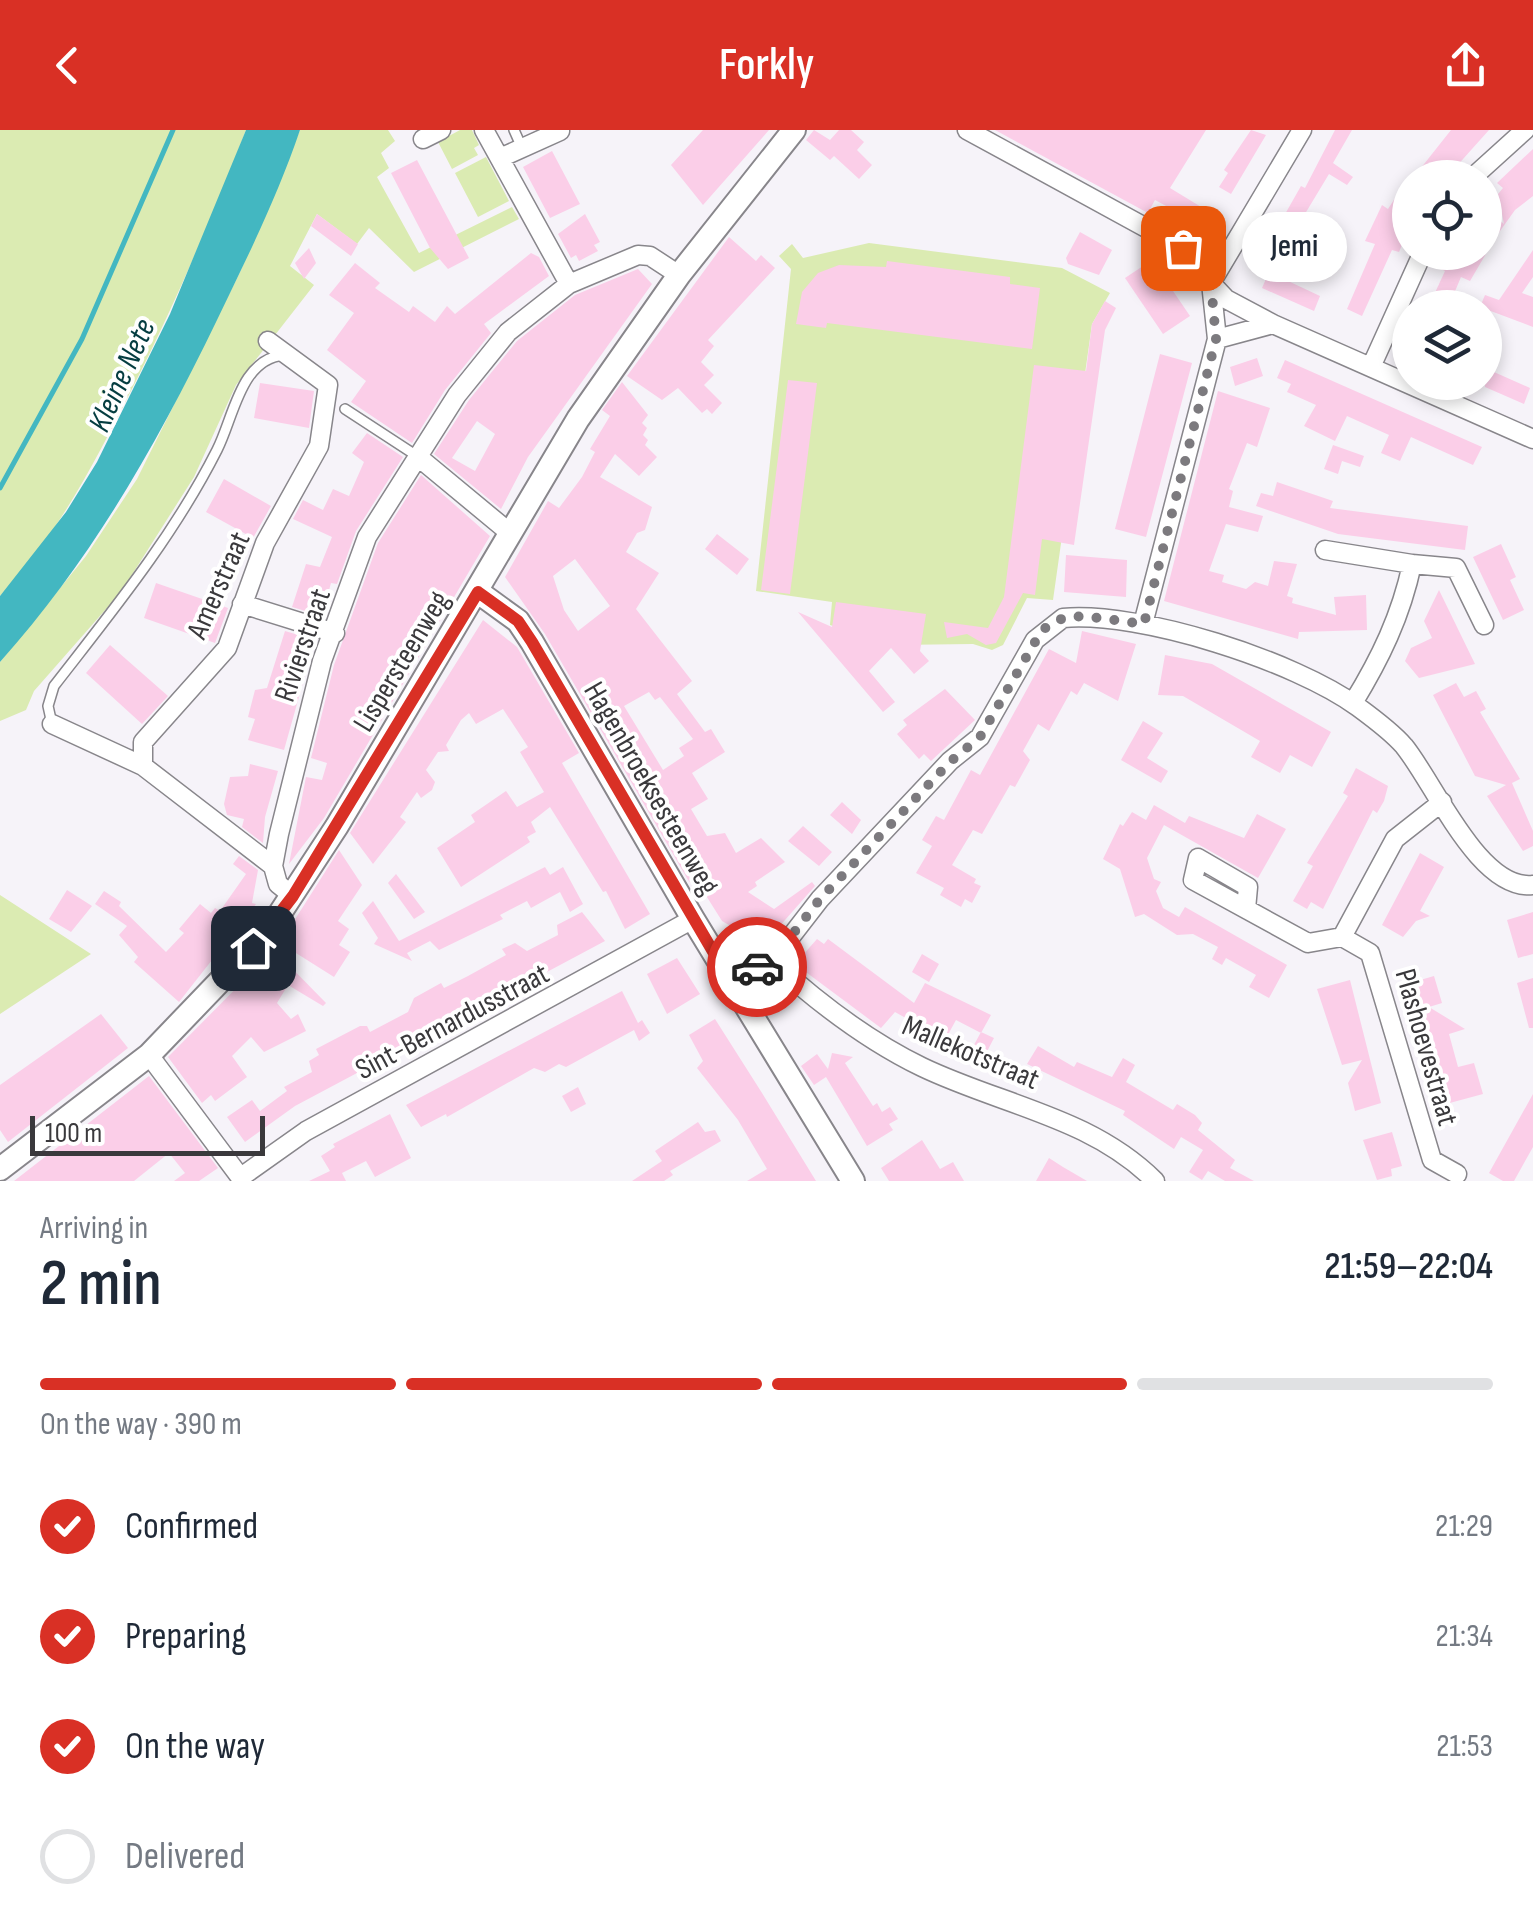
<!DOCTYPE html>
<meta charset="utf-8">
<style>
body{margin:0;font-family:"Sofia Sans Condensed",sans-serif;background:#f2f2f3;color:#1f2937;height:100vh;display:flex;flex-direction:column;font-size:38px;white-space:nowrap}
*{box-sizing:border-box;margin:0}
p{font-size:32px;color:#747a83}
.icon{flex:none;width:55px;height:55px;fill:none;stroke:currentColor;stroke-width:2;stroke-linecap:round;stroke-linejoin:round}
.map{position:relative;height:1051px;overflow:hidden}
.details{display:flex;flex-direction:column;background:#fff;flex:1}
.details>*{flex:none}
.tools{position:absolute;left:1392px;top:30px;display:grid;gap:20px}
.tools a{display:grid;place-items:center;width:110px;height:110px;border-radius:50%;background:#fff;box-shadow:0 5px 15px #0003;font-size:50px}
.scale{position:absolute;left:30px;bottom:25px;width:235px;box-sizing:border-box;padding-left:10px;border:5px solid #3a393c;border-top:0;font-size:28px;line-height:35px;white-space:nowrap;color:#3a393c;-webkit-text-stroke:8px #fff;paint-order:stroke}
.pin{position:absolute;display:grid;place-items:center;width:85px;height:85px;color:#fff;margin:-42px;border-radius:20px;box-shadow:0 5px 15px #0006}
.courier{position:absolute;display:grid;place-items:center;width:100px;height:100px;margin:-50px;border:8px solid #d93025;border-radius:50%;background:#fff;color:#222;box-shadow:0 2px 12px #0007}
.bubble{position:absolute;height:70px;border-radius:35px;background:#fff;box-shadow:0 5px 15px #0003;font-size:32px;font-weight:600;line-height:70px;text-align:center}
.head em{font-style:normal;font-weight:600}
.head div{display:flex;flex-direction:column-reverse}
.head{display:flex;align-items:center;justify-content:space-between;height:170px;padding:0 40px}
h1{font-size:65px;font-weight:600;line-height:75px}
.bar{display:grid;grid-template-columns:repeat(4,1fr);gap:15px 10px;align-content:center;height:120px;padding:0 40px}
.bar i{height:12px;border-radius:8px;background:#e0e1e3}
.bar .active{background:#d93025}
.bar p{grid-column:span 4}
ol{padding:0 40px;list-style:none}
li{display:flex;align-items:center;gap:30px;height:110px}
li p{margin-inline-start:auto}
li .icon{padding:10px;border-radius:50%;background:#d93025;color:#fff;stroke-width:4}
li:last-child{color:#747a83}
li i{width:55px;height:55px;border:5px solid #e0e1e3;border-radius:50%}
header{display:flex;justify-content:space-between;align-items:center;height:130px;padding:0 40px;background:#d93025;color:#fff;font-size:45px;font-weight:600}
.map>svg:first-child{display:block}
.green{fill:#dbebb2}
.water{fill:#43b7c1}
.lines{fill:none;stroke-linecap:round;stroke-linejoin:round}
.stream{stroke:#43b7c1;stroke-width:5}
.building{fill:#fbcee8;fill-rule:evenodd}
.lane-casing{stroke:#88868b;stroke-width:12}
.street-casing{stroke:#88868b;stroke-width:21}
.secondary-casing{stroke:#88868b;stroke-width:26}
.lane{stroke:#fff;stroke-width:9}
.street{stroke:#fff;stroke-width:18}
.secondary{stroke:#fff;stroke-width:22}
.done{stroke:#7c7a7e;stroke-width:10;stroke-dasharray:0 18}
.route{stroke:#d93025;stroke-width:12}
.labels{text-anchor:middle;stroke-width:8;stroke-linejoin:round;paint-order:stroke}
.street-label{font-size:30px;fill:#3a393c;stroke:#fff}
.water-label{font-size:32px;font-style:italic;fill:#053d41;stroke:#fff}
</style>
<header><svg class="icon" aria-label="back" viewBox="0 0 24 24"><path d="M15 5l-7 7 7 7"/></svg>Forkly<svg class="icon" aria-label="share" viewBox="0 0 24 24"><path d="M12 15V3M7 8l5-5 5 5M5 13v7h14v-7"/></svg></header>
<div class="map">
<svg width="1533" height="1051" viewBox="0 0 1533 1051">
<rect width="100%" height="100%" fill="#f6f3f9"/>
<path class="green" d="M 0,0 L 246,0 C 213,86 176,171 135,253 C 96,329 60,403 0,466 Z
M 300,0 L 388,0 L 395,11 L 381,23 L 389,38 L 377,47 L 419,123 L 512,77 L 519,89 L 414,142 L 369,98 L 357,114 L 317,84 L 290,136 L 314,155 L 236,255 L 194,347 L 121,462 L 34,561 L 26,580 L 0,591 L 0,532 L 86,426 L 137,349 L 241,140 Z
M 460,0 L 472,0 L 479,15 L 474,18 L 478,25 L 452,39 L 438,12 Z
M 486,27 L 509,71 L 478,87 L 455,43 Z
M 869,113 L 1062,138 L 1110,163 L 1092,194 L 1053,470 L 1027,468 L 1003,515 L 992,520 L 973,514 L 894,515 L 830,495 L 832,472 L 756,461 L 791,139 L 779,126 L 792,114 L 803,128 Z
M 0,765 L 91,824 L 0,884 Z"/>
<path class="water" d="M 246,0 L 300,0 C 278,65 247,128 217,190 C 157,314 92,429 0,532 L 0,466 L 66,382 L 97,332 L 170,184 Z"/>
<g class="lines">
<path class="stream" d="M 0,358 L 82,209 L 173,0"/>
</g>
<path class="building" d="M 703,0 L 769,0 L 703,75 L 671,35 Z
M 814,0 L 830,10 L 839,0 L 851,0 L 864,12 L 857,20 L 872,35 L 859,49 L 834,26 L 830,30 L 806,10 Z
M 995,0 L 1206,0 L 1170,58 L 1216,86 L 1209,99 L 1155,70 L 1148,83 Z
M 1251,0 L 1266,5 L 1231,64 L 1219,57 L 1228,43 L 1224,40 Z
M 1335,0 L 1352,0 L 1333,33 L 1353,47 L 1347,55 L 1329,44 L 1285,117 L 1274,111 L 1279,102 L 1276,100 L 1301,56 L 1305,58 Z
M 1451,0 L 1489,0 L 1446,48 L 1413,48 Z
M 1533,19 L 1533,66 L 1515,80 L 1485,122 L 1485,77 L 1504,94 L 1498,64 L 1503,58 L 1497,53 Z
M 552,21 L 580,74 L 550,88 L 523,37 Z
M 417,30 L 469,128 L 448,139 L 430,118 L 391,43 Z
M 1410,45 L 1410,96 L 1399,122 L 1392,120 L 1362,186 L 1347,179 L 1375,114 L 1365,111 L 1382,75 L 1388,79 Z
M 317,84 L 358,114 L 351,126 L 311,96 Z
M 585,84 L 600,112 L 594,115 L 598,121 L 579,131 L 576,125 L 571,128 L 558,104 Z
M 1080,102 L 1112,120 L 1099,145 L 1068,134 L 1066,128 Z
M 729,107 L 756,131 L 761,125 L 775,138 L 708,210 L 714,216 L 701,232 L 714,245 L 704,255 L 722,273 L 712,284 L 707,279 L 702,283 L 678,258 L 662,270 L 627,246 Z
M 309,118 L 316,133 L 304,149 L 295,133 Z
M 1533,120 L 1533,147 L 1522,163 L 1533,167 L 1533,197 L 1480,177 L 1485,165 L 1499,170 Z
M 1445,122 L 1487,122 L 1470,151 L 1461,147 L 1448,178 L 1428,178 L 1445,141 L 1437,137 Z
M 531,123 L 539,127 L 549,146 L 484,194 L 491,203 L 445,260 L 412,313 L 351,272 L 366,251 L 327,220 L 354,183 L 329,165 L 355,133 L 380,153 L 375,158 L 409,182 L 413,176 L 435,192 L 447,176 L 455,184 Z
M 1152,130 L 1190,186 L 1163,204 L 1125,148 Z
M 887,131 L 1010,147 L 1010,154 L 1040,158 L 1032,219 L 827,193 L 826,198 L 796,194 L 802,162 L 818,143 L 839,135 L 886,137 Z
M 638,139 L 652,154 L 528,327 L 501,379 L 434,324 L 469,270 L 517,211 L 575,165 ZM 477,291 L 495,304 L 475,341 L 452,328 Z
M 1269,142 L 1320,166 L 1314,181 L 1262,158 Z
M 1105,171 L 1116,178 L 1105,200 L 1074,415 L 1042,409 L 1035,465 L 1023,463 L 996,513 L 986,515 L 967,504 L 947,508 L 944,492 L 988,498 L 1004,467 L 1034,235 L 1086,241 L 1092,194 Z
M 1160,224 L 1192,233 L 1146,407 L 1115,399 Z
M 1257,228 L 1263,246 L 1235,256 L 1230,237 Z
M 1285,230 L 1482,317 L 1473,335 L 1411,307 L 1400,331 L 1381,323 L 1389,305 L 1347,286 L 1335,311 L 1304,296 L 1316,275 L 1287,262 L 1291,254 L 1277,248 Z
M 1485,238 L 1530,258 L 1524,274 L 1485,257 Z
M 788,250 L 817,253 L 790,464 L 761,460 Z
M 622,252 L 648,285 L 642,293 L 647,298 L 643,305 L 648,310 L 645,315 L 657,327 L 639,346 L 615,324 L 600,347 L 652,377 L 645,400 L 637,403 L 626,422 L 659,443 L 636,479 L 692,551 L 677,564 L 705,602 L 711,599 L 725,622 L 692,643 L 708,669 L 691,679 L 707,706 L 725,703 L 736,723 L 761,708 L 785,732 L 755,752 L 757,756 L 748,762 L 774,779 L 812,752 L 815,756 L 763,815 L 722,791 L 700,756 L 696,759 L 688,750 L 545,504 L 505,447 L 548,371 L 559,378 L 582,347 L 595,322 L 590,319 L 610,286 L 602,280 ZM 575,429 L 610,476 L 578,501 L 564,480 L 553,446 ZM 649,562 L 655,570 L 660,567 L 693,609 L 679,618 L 684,626 L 663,640 L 624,576 Z
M 260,253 L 314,261 L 309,298 L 254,288 Z
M 1218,261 L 1270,278 L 1257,317 L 1247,313 L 1229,359 L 1233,361 L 1229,377 L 1263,386 L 1258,402 L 1226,394 L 1209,441 L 1224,445 L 1222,452 L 1246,459 L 1255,452 L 1268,456 L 1274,431 L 1297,434 L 1287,466 L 1293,468 L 1292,473 L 1336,485 L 1334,467 L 1366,465 L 1367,500 L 1299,502 L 1298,509 L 1164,471 Z
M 367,303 L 403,327 L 356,401 L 337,454 L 331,453 L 322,486 L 292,477 L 306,434 L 320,437 L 332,407 L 293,389 L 303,370 L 323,380 L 333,359 L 349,366 L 364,332 L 352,323 Z
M 1333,315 L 1364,326 L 1360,337 L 1342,331 L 1338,344 L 1324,339 Z
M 421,345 L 490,406 L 324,688 L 289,734 L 306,647 L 322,650 L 327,633 L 311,628 L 334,535 L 378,413 Z
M 224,349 L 271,376 L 253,408 L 206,382 Z
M 1277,352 L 1333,371 L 1330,378 L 1468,396 L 1465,420 L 1338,404 L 1256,376 L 1261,363 L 1273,366 Z
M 717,404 L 749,429 L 737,445 L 705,419 Z
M 1501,414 L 1516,447 L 1510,450 L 1524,480 L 1503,490 L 1473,427 Z
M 1066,425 L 1127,430 L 1126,467 L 1064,462 Z
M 156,453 L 228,478 L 215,513 L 144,488 Z
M 1439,460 L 1475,534 L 1419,548 L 1405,531 L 1411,518 L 1432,508 L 1424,491 Z
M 836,472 L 926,484 L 920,521 L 929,531 L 914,544 L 891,518 L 869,541 L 895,572 L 883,582 L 798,482 L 832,497 Z
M 483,490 L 517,517 L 579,623 L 562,633 L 650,784 L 625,799 L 606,761 L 603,762 L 550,677 L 531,692 L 536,702 L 527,707 L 530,712 L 461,757 L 437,718 L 475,692 L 471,685 L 506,661 L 517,677 L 544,662 L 520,622 L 528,617 L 503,579 L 476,594 L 469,583 L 461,590 L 446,615 L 449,621 L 438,622 L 426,640 L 435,652 L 432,660 L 421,668 L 417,662 L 400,687 L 406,692 L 373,734 L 350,703 Z
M 285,501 L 315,510 L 284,620 L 248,610 L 255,589 L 248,587 L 255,560 L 267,558 Z
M 1082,501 L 1136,514 L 1118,571 L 1084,553 L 1077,565 L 1071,561 L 1049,601 L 1038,594 L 1023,621 L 1030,630 L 1015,657 L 1010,655 L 982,704 L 973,700 L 952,735 L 976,749 L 974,753 L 981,756 L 972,773 L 965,769 L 961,777 L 940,765 L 944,758 L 916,743 L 932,716 L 922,710 L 936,686 L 944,690 L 971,640 L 980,645 L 1049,519 L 1076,533 Z
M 110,515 L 168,566 L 142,594 L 86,543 Z
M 1165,525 L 1212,534 L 1331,602 L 1312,637 L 1290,625 L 1280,643 L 1251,627 L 1260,611 L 1183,566 L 1158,565 Z
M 1456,553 L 1464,567 L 1476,561 L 1486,579 L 1480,582 L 1520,649 L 1512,653 L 1533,701 L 1533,716 L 1523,721 L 1487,666 L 1506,655 L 1475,646 L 1433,565 Z
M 945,559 L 975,590 L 931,631 L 924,624 L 919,629 L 897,604 L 907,595 L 903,590 Z
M 1143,591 L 1163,603 L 1147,628 L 1168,641 L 1161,653 L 1121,630 Z
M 250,634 L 278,641 L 265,687 L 263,713 L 242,697 L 244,689 L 227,685 L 224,674 L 230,647 L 248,646 Z
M 1356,638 L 1388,656 L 1384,671 L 1377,683 L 1373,680 L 1323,779 L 1311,772 L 1307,779 L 1293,771 L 1313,736 L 1307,733 L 1348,666 L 1343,663 Z
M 842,672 L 861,690 L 852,704 L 830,685 Z
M 1154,675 L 1185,693 L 1189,686 L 1244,708 L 1257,684 L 1286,699 L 1258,748 L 1164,695 L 1147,728 L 1154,749 L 1161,752 L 1156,761 L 1163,778 L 1179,787 L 1185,777 L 1287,835 L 1269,868 L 1249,857 L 1256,845 L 1226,828 L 1222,835 L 1212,829 L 1218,817 L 1193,804 L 1177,805 L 1144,784 L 1135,787 L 1120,739 L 1103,729 L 1120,694 L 1123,696 L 1132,682 L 1146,690 Z
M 803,696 L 832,722 L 819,736 L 788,711 Z
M 339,720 L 362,755 L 338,791 L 349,799 L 339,815 L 350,822 L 334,847 L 280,813 Z
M 1420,723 L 1444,737 L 1420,781 L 1430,786 L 1416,791 L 1403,807 L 1382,795 Z
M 239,726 L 258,740 L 252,773 L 256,774 L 179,872 L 134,832 L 138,827 L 119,805 L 127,796 L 95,774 L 104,761 L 121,772 L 119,776 L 166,822 L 184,803 L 179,799 L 200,774 L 211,783 L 215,778 L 220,781 L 246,744 L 233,734 Z
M 545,737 L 550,745 L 563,737 L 583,774 L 570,782 L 560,762 L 531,778 L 527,771 L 500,785 L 503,789 L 439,820 L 430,811 L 407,823 L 412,831 L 374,814 L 378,808 L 362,783 L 373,771 L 399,811 Z
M 396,744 L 425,782 L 414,789 L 388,753 Z
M 67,760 L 92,776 L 71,802 L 49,789 Z
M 582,782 L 605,811 L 295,976 L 245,1012 L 227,987 L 252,970 L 260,981 L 287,961 L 284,957 L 312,942 L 309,931 L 319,925 L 316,919 L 360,896 L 367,896 L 370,902 L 408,882 L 414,868 L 441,853 L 444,858 L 468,846 L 506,825 L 502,819 L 515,813 L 527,821 L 558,805 L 557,795 Z
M 1533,782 L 1533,824 L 1518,828 L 1507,790 Z
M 817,809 L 824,814 L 828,809 L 914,873 L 925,853 L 991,885 L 981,903 L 956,890 L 945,910 L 895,882 L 881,898 L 795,834 Z
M 274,820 L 326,873 L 323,876 L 288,855 L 277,873 L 291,889 L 298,884 L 306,901 L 264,922 L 251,907 L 232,926 L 247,947 L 215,971 L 211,965 L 202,973 L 168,927 Z
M 922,824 L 939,834 L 929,852 L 912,842 Z
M 677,828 L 700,864 L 667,884 L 647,844 Z
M 1434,846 L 1442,873 L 1429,877 L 1465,899 L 1449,904 L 1458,937 L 1474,933 L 1483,964 L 1446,974 L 1410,853 Z
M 1533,848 L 1533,898 L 1529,898 L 1517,853 Z
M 1350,850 L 1381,973 L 1355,981 L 1348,953 L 1362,930 L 1342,935 L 1317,859 Z
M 622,861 L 638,893 L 642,890 L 650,903 L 639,911 L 634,900 L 566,937 L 559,934 L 545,942 L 534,938 L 447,987 L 446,984 L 421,997 L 406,975 Z
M 101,884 L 128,918 L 8,1012 L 0,1000 L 0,955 Z
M 715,889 L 762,963 L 816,1051 L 747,1051 L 767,1039 L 738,990 L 697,938 L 703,931 L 689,905 Z
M 981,902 L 994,908 L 982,931 L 969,924 Z
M 1038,916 L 1074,937 L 1077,932 L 1112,947 L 1123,928 L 1135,935 L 1126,952 L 1173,980 L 1177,974 L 1195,985 L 1202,993 L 1198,1000 L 1235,1030 L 1230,1038 L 1254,1051 L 1225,1051 L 1208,1041 L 1202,1050 L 1189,1042 L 1203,1020 L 1181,1007 L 1174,1019 L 1123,985 L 1125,981 L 1027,934 Z
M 832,923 L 853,927 L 845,933 L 873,976 L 877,973 L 882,982 L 890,977 L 898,989 L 889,994 L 893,1000 L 867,1016 L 826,947 L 814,955 L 801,936 L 817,924 L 828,939 Z
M 149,946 L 218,1038 L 199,1051 L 174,1051 L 185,1043 L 169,1023 L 134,1051 L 14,1051 Z
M 578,957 L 586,974 L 571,982 L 562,966 Z
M 1533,964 L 1533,1017 L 1514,1051 L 1503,1051 L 1489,1043 Z
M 390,984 L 411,1028 L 375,1047 L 366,1031 L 342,1043 L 346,1051 L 309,1051 L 330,1041 L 321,1026 L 335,1017 L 333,1014 Z
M 698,992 L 705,1002 L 715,1000 L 721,1011 L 670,1041 L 673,1045 L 664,1051 L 632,1051 L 662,1031 L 655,1021 Z
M 1392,1002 L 1402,1036 L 1391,1039 L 1392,1046 L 1377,1050 L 1363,1010 Z
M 922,1010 L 940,1039 L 953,1032 L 964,1051 L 889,1051 L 881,1038 Z
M 1049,1028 L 1063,1037 L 1087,1051 L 1036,1051 Z"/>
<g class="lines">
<defs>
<path id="lane" d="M 514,0 L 522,18
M 345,279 L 417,326
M 52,594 L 48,576 L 54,556 C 113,480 173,407 217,320 C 234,287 240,229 284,225"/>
<path id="street" d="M 484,0 L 569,154
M 967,0 L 1183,118 L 1203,136 L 1211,153 L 1217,209 L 1143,494
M 423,9 L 441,0
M 500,28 L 560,1
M 1472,48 L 1525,0
M 1273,194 L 1226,169 L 1211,153 L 1302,0
M 1217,209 L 1273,194 L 1533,309
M 1371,237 L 1423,122
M 417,326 L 510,403
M 1325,420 L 1412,434 C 1401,486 1380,529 1353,573
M 1412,434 L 1456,438 L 1484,495
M 242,474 L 335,503
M 52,594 L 143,636 L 273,736
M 143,636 L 143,612 L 227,518 L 265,413 L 319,316 L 328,255 L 268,211
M 293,766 L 278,754 L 273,736 L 279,704 L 322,531 L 367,407 L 457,265 L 508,202 L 569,154 L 638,125 L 650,126 L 679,145
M 1246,779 L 1248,757 L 1198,728 L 1193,750 L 1308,813 L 1342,807 L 1370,823 L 1432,1030 L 1457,1044
M 1342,807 L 1395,709 L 1442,672
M 772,831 C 816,871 868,911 922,937 C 1001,975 1091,987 1155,1051
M 732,854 L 772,831 L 820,769 L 950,631 L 980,607 L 1035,510 L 1063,488 C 1140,481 1295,531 1358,577 C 1373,588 1392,602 1404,616 C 1435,654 1479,761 1533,755
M 149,925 L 243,1051
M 241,1047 L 306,1001 L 693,789"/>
<path id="secondary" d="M 478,462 L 518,491 L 532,512 L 693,789 L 853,1051
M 0,1039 L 149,925 L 269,800 L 337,696 L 578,289 L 679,145 L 794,0"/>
</defs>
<use href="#lane" class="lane-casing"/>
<use href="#street" class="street-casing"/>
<use href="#secondary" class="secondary-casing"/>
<use href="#lane" class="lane"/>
<use href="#street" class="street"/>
<use href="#secondary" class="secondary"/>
</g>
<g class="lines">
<path class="done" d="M 757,837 L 772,831 L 820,769 L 950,632 L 980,607 L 1042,500 L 1063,488 L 1084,486 L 1144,494 L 1216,209 L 1211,154 L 1203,136 L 1183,118"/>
<path class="route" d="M 253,818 L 293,766 L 478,462 L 518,491 L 532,512 L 732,854 L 757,837"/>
</g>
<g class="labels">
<g class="street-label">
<text transform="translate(218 455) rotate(-66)" y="10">Amerstraat</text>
<text transform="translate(302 515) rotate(-71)" y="10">Rivierstraat</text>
<text transform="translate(401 531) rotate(-59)" y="10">Lispersteenweg</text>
<text transform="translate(652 658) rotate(60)" y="10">Hagenbroeksesteenweg</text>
<text transform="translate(452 891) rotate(-28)" y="10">Sint-Bernardusstraat</text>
<text transform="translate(1427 917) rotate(74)" y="10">Plashoevestraat</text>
<text transform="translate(971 922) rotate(23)" y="10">Mallekotstraat</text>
</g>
<g class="water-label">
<text transform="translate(121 245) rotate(-66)" y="11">Kleine Nete</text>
</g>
</g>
</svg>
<div class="tools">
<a><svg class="icon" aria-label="locate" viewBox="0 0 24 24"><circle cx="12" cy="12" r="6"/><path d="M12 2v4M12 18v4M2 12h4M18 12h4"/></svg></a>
<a><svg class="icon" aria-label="layers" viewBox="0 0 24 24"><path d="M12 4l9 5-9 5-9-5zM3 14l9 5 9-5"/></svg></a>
</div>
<div class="scale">100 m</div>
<div class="pin" style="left:1183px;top:118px;background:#ea580c"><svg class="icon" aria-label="bag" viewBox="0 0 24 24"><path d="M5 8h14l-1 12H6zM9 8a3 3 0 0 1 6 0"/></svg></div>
<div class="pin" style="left:253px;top:818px;background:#1f2937"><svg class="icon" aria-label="home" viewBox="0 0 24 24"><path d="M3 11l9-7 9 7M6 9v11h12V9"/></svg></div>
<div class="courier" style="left:757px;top:837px"><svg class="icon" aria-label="car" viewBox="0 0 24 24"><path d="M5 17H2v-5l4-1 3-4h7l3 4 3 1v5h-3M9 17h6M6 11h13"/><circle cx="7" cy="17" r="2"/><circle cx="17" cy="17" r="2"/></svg></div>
<div class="bubble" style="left:1242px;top:82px;width:105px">Jemi</div>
</div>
<section class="details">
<div class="head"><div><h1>2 min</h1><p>Arriving in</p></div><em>21:59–22:04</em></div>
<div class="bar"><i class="active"></i><i class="active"></i><i class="active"></i><i></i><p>On the way · 390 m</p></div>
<ol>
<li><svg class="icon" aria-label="check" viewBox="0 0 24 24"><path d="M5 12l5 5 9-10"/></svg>Confirmed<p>21:29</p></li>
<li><svg class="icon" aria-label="check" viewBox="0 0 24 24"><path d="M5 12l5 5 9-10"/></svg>Preparing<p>21:34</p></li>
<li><svg class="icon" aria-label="check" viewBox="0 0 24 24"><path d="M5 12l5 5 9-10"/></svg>On the way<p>21:53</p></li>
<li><i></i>Delivered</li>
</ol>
</section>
